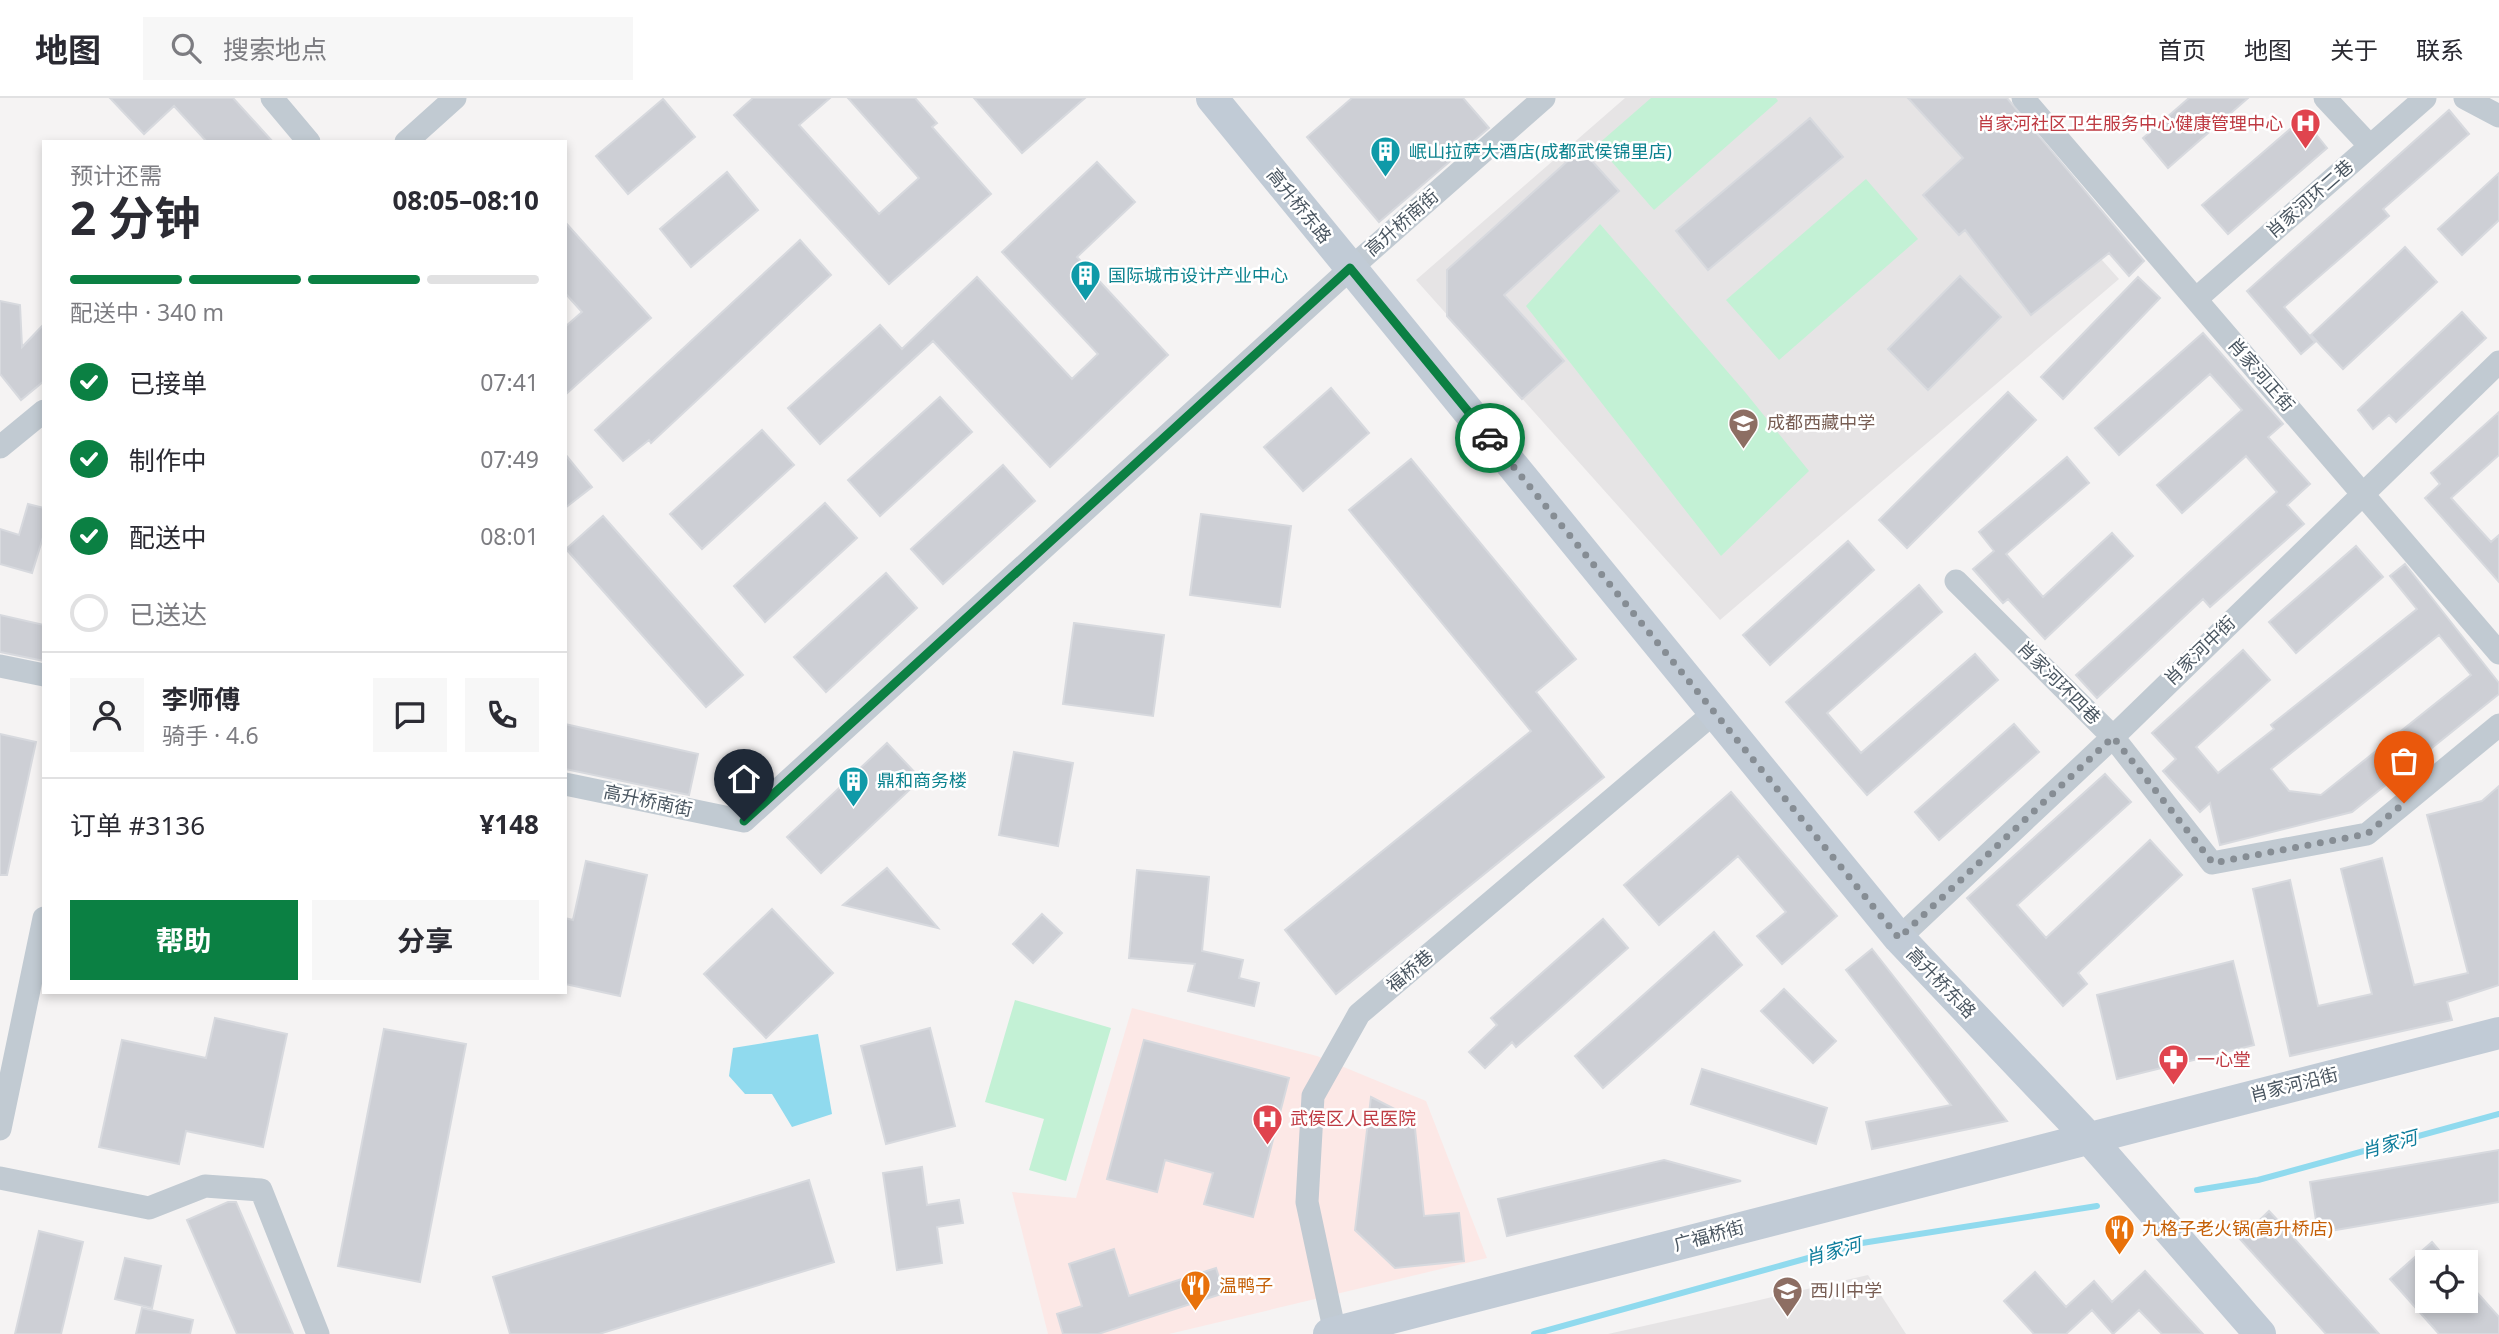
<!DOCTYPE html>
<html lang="zh">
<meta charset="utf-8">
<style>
body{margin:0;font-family:"Noto Sans","Noto Sans SC",sans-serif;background:#f7f7f7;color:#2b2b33;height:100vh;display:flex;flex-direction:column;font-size:26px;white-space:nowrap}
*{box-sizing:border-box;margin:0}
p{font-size:23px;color:#7c7c81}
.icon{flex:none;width:38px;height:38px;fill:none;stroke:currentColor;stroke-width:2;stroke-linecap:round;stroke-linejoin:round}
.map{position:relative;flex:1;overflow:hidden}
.sheet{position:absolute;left:42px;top:42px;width:525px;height:854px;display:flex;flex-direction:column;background:#fff;border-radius:0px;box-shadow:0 4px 10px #0003}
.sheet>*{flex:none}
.controls{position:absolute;left:2415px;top:1152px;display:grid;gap:14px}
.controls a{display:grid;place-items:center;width:63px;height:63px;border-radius:0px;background:#fff;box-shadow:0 4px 10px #0003;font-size:35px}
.pin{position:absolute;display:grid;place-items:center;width:60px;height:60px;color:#fff;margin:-72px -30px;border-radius:50% 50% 50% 0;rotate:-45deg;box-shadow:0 0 7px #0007}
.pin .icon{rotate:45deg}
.courier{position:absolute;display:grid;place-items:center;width:70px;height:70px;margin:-35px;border:5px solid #0b8043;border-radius:50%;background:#fff;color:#222;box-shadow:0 2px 9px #0007}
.summary em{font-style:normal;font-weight:700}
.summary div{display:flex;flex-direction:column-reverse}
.summary{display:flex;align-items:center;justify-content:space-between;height:119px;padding:0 28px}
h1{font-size:46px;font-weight:700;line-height:52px}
.bar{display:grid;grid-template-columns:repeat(4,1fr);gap:10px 7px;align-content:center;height:84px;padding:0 28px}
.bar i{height:9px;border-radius:5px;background:#e1e1e2}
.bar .active{background:#0b8043}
.bar p{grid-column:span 4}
.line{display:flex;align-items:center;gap:18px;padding:0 28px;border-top:2px solid #e1e1e2}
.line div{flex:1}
.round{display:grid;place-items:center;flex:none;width:74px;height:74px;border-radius:0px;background:#f7f7f7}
ol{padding:0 28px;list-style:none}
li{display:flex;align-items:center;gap:21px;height:77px}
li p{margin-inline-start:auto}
li .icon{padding:7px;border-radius:50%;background:#0b8043;color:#fff;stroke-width:4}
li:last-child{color:#7c7c81}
li i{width:38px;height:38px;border:4px solid #e1e1e2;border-radius:50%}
.button{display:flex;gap:14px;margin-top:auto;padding:14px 28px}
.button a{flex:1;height:80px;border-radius:0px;background:#0b8043;color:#fff;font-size:28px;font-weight:700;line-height:80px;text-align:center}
.button a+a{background:#f7f7f7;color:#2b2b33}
header{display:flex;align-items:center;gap:42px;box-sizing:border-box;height:98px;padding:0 35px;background:#fff;border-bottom:2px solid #e1e1e2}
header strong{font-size:33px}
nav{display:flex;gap:38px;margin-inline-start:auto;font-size:24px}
.search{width:490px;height:63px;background:#f7f7f7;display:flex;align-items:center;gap:18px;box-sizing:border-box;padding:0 24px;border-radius:0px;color:#7c7c81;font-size:26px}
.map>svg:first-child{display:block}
.education{fill:#e6e4e5}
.medical{fill:#fce8e6}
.green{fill:#c3f1d5}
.water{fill:#90daee}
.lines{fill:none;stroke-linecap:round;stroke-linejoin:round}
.stream{stroke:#90daee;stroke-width:6}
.building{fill:#cdcfd5;stroke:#d7d9de;stroke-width:2;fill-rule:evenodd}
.street{stroke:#c1cad2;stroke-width:23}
.secondary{stroke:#c1cbd6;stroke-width:32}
.done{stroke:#868d94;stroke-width:7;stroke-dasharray:0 12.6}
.route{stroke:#0b8043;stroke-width:9}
.labels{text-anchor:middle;stroke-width:5;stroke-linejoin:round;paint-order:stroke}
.health-label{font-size:18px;fill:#be3a42;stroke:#fff;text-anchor:start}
.culture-label{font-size:18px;fill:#0d838f;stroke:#fff;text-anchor:start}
.street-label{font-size:18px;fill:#4a5661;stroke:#fff}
.education-label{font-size:18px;fill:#785e54;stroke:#fff;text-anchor:start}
.food-label{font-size:18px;fill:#c56008;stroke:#fff;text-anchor:start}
.water-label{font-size:19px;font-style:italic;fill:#0c7c9b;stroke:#fff}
</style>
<header>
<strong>地图</strong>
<div class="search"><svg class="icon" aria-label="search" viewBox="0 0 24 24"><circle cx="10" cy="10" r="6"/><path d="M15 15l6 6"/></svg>搜索地点</div>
<nav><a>首页</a><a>地图</a><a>关于</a><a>联系</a></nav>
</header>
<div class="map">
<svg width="2499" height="1236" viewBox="0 0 2499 1236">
<rect width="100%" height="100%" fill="#f5f3f3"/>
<path class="education" d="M 1625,0 L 1957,0 L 2119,181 L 1720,522 L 1416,182 Z
M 1868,1177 L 1906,1236 L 1608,1236 L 1751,1204 Z"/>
<path class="medical" d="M 1132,910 L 1317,958 L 1426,1003 L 1487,1160 L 1169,1236 L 1048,1236 L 1012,1094 L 1076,1100 Z"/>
<path class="green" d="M 1651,0 L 1776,0 L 1778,3 L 1654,112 L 1597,47 Z
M 1866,81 L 1918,141 L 1779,262 L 1726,202 Z
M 1600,126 L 1745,294 L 1809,373 L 1721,458 L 1526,208 Z
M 1015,902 L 1111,930 L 1066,1083 L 1029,1072 L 1044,1021 L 985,1004 Z"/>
<path class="water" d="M 818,936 L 832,1016 L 792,1029 L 772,996 L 745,996 L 729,978 L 733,950 Z"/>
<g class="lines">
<path class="stream" d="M 2197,1092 L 2258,1082 L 2499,1016
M 1534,1236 L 1862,1145 L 2097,1108"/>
</g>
<path class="building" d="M 110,0 L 233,0 L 273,44 L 207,44 L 174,8 L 144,36 Z
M 753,0 L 830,0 L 799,27 L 879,116 L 919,80 L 848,0 L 915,0 L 937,25 L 932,29 L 991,96 L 889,186 L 734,17 Z
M 974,0 L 1085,0 L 1022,55 Z
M 1352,0 L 1463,0 L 1489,30 L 1379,124 L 1307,39 Z
M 1908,0 L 2007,0 L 2144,163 L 2129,178 L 2109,155 L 2031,217 L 1965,132 L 1959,137 L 1923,97 L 1963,60 Z
M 2189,0 L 2248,0 L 2168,70 L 2143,40 Z
M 663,1 L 695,39 L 628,96 L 596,58 Z
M 2449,12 L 2469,36 L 2383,111 L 2389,118 L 2284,209 L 2315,244 L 2301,256 L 2247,193 Z
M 1810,20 L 1843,59 L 1708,172 L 1676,133 Z
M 2303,20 L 2327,50 L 2228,136 L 2202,107 Z
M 1581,51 L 1619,93 L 1504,197 L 1564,263 L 1522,301 L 1447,218 L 1447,172 Z
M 1097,64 L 1135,104 L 1077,159 L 1168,257 L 1050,369 L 933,243 L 820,346 L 788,310 L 880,227 L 902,251 L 977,179 L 1072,281 L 1098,256 L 1002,154 Z
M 727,74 L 758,112 L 691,169 L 660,131 Z
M 2499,75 L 2499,122 L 2462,157 L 2438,131 Z
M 565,124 L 651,220 L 565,297 L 565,229 L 582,214 L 565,195 Z
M 800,142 L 831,177 L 651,345 L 649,342 L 623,363 L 595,332 Z
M 2405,149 L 2437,184 L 2343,271 L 2311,237 Z
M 1960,178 L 2001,219 L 1928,292 L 1888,251 Z
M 2138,179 L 2160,200 L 2063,301 L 2041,279 Z
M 0,203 L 20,207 L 22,249 L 44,226 L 44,283 L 21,302 L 0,276 Z
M 2462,214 L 2486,240 L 2396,324 L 2389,317 L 2373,331 L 2358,312 Z
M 2203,235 L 2283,326 L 2268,339 L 2310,386 L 2287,407 L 2304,426 L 2210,509 L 2203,501 L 2097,600 L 2076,577 L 2277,394 L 2246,358 L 2182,415 L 2157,387 L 2242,312 L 2210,276 L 2119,357 L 2095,330 Z
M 1331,290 L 1369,335 L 1303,393 L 1264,349 Z
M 2008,294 L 2036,322 L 1907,450 L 1879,422 Z
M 940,299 L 972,334 L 880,418 L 848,382 Z
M 2499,314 L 2499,357 L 2451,400 L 2491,444 L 2499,437 L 2499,484 L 2425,400 L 2440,386 L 2431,375 Z
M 762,332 L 794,367 L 702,451 L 670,416 Z
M 565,356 L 592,389 L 565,410 Z
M 2067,359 L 2089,385 L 2006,456 L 2043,499 L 2112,435 L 2133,458 L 2045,541 L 2008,501 L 2003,505 L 1973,471 L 1994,453 L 1979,434 Z
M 1411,361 L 1576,561 L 1536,594 L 1604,679 L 1336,896 L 1285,832 L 1531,633 L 1349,412 Z
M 1003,367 L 1035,403 L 943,486 L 911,451 Z
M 825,405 L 857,440 L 765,524 L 734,488 Z
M 28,406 L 44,410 L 44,436 L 32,475 L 0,466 L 0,431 L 19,437 Z
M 1201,416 L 1291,428 L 1280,509 L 1190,497 Z
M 603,418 L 743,577 L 706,609 L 566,451 Z
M 1848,443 L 1874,472 L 1770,567 L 1743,537 Z
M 2356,448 L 2383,479 L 2296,555 L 2269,524 Z
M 2405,466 L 2499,585 L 2499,596 L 2352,714 L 2220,747 L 2210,705 L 2200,714 L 2163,673 L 2176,661 L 2152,635 L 2243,552 L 2270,582 L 2196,649 L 2218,675 L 2274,631 L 2271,627 L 2417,511 L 2390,478 ZM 2439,537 L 2471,577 L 2321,697 L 2289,693 L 2271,671 Z
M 886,475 L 917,510 L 826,594 L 794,559 Z
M 1919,487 L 1942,514 L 1827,615 L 1861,655 L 1975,556 L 1998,582 L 1867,697 L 1786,604 Z
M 0,517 L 44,527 L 44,563 L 0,554 Z
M 1074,525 L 1164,537 L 1153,618 L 1063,606 Z
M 565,626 L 698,656 L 689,697 L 565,671 Z
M 2014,626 L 2039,654 L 1939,742 L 1915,714 Z
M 0,636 L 36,644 L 7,777 L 0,777 Z
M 887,645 L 921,681 L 821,775 L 787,739 Z
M 1014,654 L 1073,665 L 1058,748 L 999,737 Z
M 2105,676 L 2131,704 L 2017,807 L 2046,840 L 2150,742 L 2182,777 L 2078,875 L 2087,886 L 2063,908 L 1967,800 Z
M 2499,688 L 2499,887 L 2447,904 L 2452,922 L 2290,958 L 2253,791 L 2290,782 L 2318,908 L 2372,896 L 2341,771 L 2382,760 L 2414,887 L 2468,875 L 2427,717 L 2482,703 Z
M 1731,694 L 1837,818 L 1782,866 L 1757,838 L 1786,814 L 1738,758 L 1659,827 L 1624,787 Z
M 586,763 L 647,777 L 620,898 L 565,886 L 565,820 L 573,822 Z
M 887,770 L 938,830 L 843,807 Z
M 1137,772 L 1209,779 L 1202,853 L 1243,862 L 1239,880 L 1259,885 L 1254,908 L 1188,893 L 1195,866 L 1129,860 Z
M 772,811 L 833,875 L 766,940 L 704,876 Z
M 1042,816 L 1062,835 L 1033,865 L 1013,846 Z
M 1603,821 L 1628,850 L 1516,949 L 1512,944 L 1485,970 L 1469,954 L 1497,927 L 1491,920 Z
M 1714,834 L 1742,867 L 1603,990 L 1575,958 Z
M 1872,851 L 2007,1023 L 1872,1051 L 1866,1024 L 1951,1007 L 1846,872 Z
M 2233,863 L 2254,947 L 2117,981 L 2097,897 Z
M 1784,891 L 1836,943 L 1813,965 L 1761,913 Z
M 215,920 L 287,936 L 263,1049 L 186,1033 L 179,1066 L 99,1049 L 122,942 L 206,960 Z
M 930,930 L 955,1028 L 886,1046 L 861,948 Z
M 384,931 L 466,946 L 420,1184 L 338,1168 Z
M 1144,942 L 1289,980 L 1253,1119 L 1204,1106 L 1213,1075 L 1165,1062 L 1157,1094 L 1107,1081 Z
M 1702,971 L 1827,1010 L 1816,1046 L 1691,1006 Z
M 1371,999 L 1414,1021 L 1424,1118 L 1459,1115 L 1464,1163 L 1395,1170 L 1355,1132 Z
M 2499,1052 L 2499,1104 L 2318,1135 L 2310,1084 Z
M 1664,1062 L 1741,1083 L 1507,1138 L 1498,1101 Z
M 922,1069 L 927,1107 L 959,1102 L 963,1125 L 937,1129 L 942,1165 L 897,1172 L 883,1075 Z
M 809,1082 L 834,1164 L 599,1236 L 510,1236 L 493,1179 Z
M 228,1104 L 236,1104 L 293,1236 L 237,1236 L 187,1122 Z
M 2269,1113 L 2284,1129 L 2379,1236 L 2326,1236 L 2240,1141 Z
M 39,1133 L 83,1144 L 61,1236 L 15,1236 Z
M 2432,1144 L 2449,1164 L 2427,1164 L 2427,1202 L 2466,1202 L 2466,1182 L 2499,1219 L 2499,1236 L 2439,1236 L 2390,1181 Z
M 1114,1151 L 1129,1198 L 1216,1170 L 1224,1195 L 1098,1236 L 1063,1236 L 1057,1216 L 1082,1208 L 1069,1166 Z
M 125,1160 L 161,1168 L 152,1210 L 115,1201 Z
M 2145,1173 L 2203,1236 L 2162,1236 L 2139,1212 L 2113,1236 L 2092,1212 L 2066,1236 L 2034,1236 L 2004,1203 L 2035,1174 L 2066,1209 L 2094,1183 L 2112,1204 Z
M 142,1210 L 193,1222 L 190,1236 L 136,1236 Z"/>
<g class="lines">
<path class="street" d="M 272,0 L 309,44
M 2023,0 L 2499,555
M 2325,0 L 2370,48
M 2465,0 L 2499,18
M 406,44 L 455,0
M 2196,201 L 2425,0
M 0,349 L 44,313
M 1956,483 L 2113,639 L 2212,765 L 2367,736 L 2499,627
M 0,568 L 44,577
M 565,686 L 744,723 L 1351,170 L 1544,0
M 1899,840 L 2113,639 L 2499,264
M 0,1031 L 44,820
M 0,1080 L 149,1110 L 205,1088 L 261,1092 L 318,1236
M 1335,1235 L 1307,1104 L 1313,998 L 1359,916 L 1715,614"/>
<path class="secondary" d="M 1212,0 L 1899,840 L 2088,1039 L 2260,1236
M 1329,1236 L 2499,935"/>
</g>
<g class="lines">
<path class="done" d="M 1490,340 L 1899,840 L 2113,639 L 2213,765 L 2367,736 L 2404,705"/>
<path class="route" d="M 744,723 L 1350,170 L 1490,340"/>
</g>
<defs>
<symbol id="hospital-pin" viewBox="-11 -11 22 30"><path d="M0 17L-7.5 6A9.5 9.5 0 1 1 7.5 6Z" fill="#e0444e" stroke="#fff"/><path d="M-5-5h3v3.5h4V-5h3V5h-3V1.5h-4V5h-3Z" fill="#fff"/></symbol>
<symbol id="building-pin" viewBox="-11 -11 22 30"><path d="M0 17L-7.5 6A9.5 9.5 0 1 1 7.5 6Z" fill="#0f9aa8" stroke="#fff"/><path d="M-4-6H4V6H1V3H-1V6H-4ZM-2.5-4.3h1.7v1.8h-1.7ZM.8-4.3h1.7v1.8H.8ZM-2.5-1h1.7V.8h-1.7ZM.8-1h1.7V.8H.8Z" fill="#fff"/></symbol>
<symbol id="school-pin" viewBox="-11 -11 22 30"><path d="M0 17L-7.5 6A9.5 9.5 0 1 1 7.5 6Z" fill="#8d6e63" stroke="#fff"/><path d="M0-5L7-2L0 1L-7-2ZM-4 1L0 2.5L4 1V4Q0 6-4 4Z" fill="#fff"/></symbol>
<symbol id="pharmacy-pin" viewBox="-11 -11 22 30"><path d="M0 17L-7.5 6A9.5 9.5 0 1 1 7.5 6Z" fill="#e0444e" stroke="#fff"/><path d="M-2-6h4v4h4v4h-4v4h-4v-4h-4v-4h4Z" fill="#fff"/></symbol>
<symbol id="restaurant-pin" viewBox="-11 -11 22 30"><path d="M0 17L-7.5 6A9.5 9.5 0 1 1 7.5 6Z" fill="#e8710a" stroke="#fff"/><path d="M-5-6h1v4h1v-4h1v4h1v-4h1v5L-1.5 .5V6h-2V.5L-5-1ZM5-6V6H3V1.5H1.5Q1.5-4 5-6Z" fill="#fff"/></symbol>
</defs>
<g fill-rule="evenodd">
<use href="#hospital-pin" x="2288" y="8" width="35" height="47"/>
<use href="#building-pin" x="1368" y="36" width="35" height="47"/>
<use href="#building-pin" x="1068" y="160" width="35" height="47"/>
<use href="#school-pin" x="1726" y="308" width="35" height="47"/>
<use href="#building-pin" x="836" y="666" width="35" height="47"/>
<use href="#pharmacy-pin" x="2156" y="944" width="35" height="47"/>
<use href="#hospital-pin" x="1250" y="1004" width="35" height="47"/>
<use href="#restaurant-pin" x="2102" y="1114" width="35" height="47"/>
<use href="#restaurant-pin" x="1178" y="1170" width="35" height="47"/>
<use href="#school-pin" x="1770" y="1176" width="35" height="47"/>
</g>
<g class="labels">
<g class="health-label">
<text x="2283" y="32" text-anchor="end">肖家河社区卫生服务中心健康管理中心</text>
<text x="2197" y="968">一心堂</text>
<text x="1290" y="1027">武侯区人民医院</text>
</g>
<g class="culture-label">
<text x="1409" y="60">岷山拉萨大酒店(成都武侯锦里店)</text>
<text x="1108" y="184">国际城市设计产业中心</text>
<text x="877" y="689">鼎和商务楼</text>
</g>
<g class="street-label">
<text transform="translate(2310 101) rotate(-41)" y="6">肖家河环二巷</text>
<text transform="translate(1299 108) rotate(51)" y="6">高升桥东路</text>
<text transform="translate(1402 125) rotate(-41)" y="6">高升桥南街</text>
<text transform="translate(2261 277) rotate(49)" y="6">肖家河正街</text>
<text transform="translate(2200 553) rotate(-44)" y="6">肖家河中街</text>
<text transform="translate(2059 585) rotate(45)" y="6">肖家河环四巷</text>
<text transform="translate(648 703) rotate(12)" y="6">高升桥南街</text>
<text transform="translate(1410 873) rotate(-40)" y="6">福桥巷</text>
<text transform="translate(1941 885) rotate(46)" y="6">高升桥东路</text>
<text transform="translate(2294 987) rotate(-14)" y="6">肖家河沿街</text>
<text transform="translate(1709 1138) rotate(-15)" y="6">广福桥街</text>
</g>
<g class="education-label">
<text x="1767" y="331">成都西藏中学</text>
<text x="1810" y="1199">西川中学</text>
</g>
<g class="food-label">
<text x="2142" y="1137">九格子老火锅(高升桥店)</text>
<text x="1219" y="1194">温鸭子</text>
</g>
<g class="water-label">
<text transform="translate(2389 1046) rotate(-15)" y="7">肖家河</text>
<text transform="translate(1833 1153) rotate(-15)" y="7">肖家河</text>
</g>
</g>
</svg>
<div class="controls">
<a><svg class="icon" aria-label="locate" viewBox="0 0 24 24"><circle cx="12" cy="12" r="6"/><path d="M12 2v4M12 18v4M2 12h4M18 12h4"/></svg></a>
</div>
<div class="pin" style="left:2404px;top:705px;background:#ea580c"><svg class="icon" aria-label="bag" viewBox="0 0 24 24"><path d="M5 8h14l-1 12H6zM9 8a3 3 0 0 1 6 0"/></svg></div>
<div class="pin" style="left:744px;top:723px;background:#1f2937"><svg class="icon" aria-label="home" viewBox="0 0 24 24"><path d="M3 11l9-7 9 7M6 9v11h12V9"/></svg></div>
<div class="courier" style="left:1490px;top:340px"><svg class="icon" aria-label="car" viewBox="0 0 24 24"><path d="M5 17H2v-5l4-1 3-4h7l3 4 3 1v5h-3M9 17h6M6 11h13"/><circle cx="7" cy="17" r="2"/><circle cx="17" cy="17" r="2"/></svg></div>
<section class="sheet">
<div class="summary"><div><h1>2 分钟</h1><p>预计还需</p></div><em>08:05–08:10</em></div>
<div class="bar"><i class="active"></i><i class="active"></i><i class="active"></i><i></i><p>配送中 · 340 m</p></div>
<ol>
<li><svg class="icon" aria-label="check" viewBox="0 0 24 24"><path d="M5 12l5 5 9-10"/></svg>已接单<p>07:41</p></li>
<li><svg class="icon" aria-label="check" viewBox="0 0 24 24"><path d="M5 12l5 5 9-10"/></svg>制作中<p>07:49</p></li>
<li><svg class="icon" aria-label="check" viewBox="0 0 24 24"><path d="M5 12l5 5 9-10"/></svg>配送中<p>08:01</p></li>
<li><i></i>已送达</li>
</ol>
<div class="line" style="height:126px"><a class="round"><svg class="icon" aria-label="person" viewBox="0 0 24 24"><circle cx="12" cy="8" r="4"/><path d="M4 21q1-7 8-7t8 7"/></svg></a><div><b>李师傅</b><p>骑手 · 4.6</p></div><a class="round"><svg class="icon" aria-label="chat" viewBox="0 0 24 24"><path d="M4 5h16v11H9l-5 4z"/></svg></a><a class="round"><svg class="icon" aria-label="phone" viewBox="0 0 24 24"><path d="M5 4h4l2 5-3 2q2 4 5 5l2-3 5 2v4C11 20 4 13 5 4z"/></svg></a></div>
<div class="line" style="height:91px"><div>订单 #3136</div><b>¥148</b></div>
<div class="button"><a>帮助</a><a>分享</a></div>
</section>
</div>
